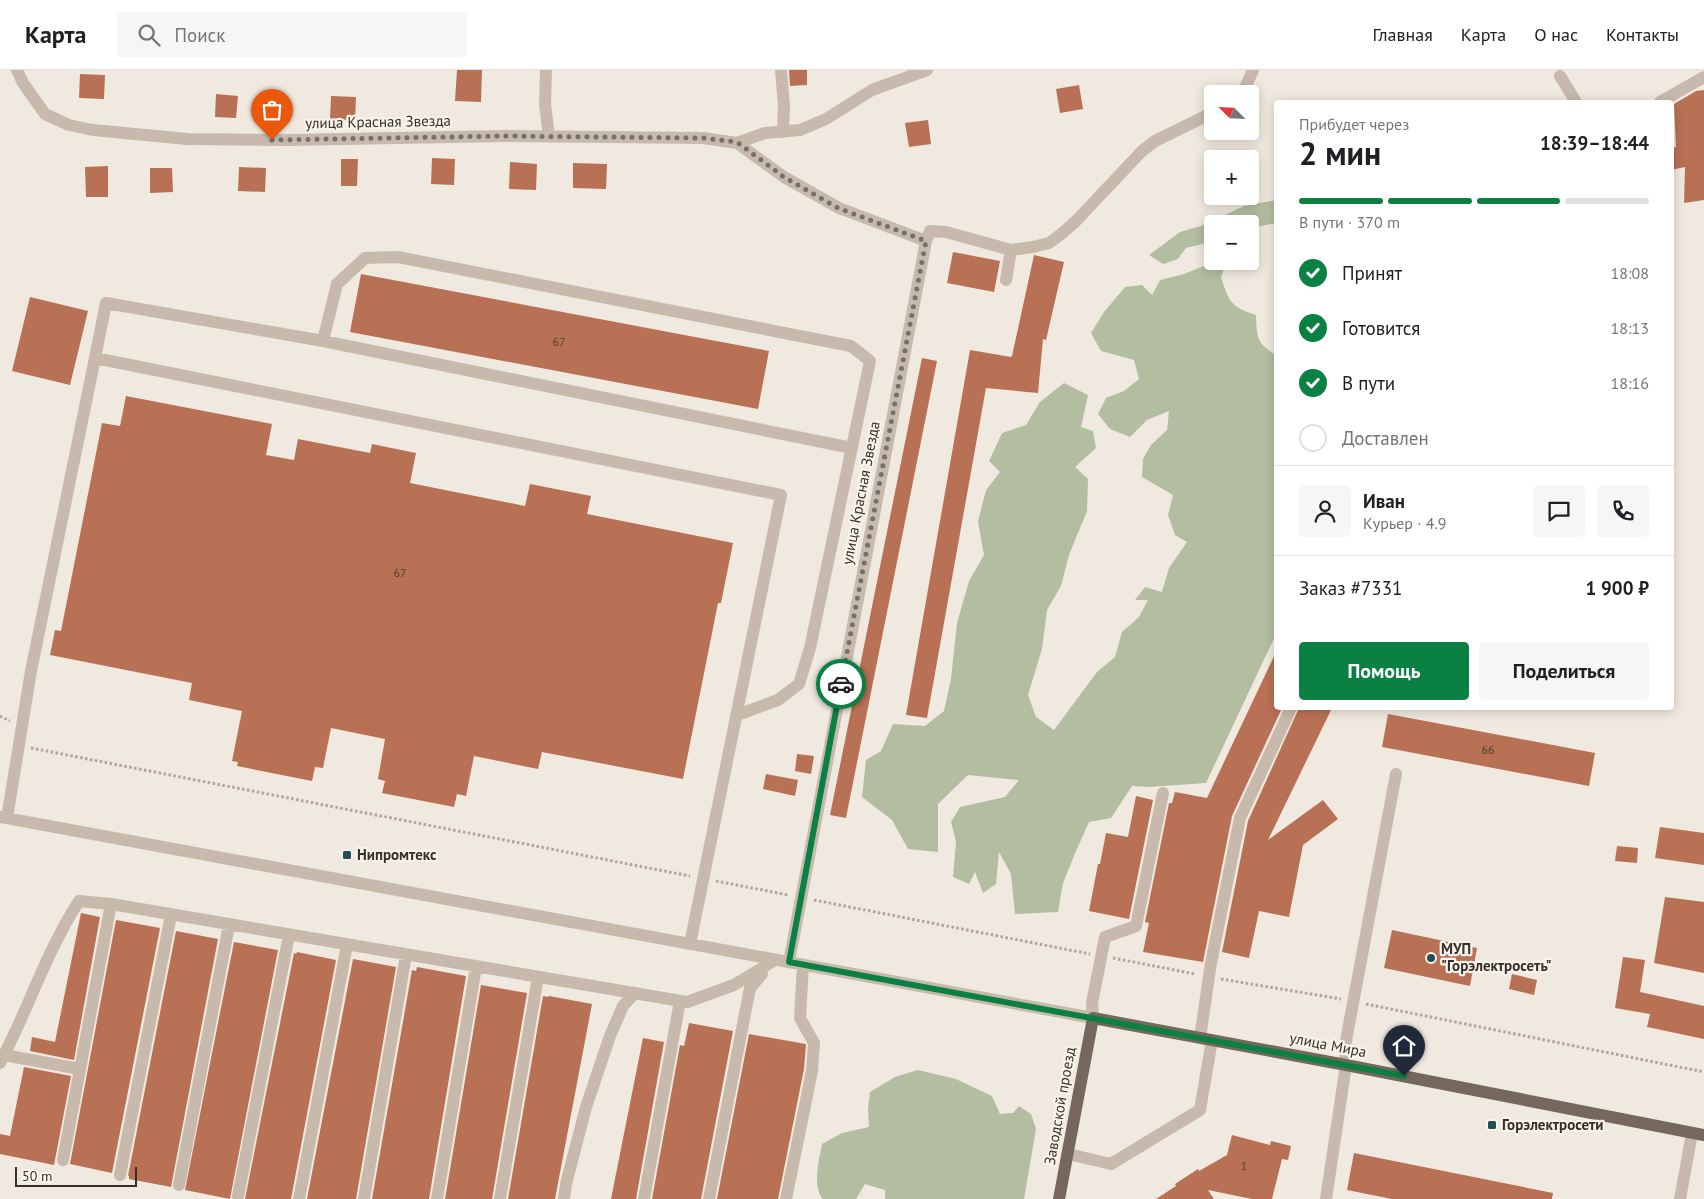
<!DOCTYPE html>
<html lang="ru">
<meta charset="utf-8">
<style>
body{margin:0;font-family:"PT Sans",sans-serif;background:#f6f6f6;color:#202124;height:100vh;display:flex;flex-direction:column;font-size:19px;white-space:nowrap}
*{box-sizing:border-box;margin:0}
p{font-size:16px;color:#757577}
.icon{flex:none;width:28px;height:28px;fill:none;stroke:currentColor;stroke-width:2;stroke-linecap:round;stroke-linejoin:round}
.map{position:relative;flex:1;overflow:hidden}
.drawer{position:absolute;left:1274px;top:30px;width:400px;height:610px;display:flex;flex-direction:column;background:#fff;border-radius:5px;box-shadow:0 2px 12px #0003}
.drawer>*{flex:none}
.needle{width:32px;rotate:294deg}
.buttons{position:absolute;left:1204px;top:15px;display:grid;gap:10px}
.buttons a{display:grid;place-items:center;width:55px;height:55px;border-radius:5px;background:#fff;box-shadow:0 2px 12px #0003;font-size:25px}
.scale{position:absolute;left:15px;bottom:12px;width:122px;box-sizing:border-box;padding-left:5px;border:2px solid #362f2a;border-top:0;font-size:14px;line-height:18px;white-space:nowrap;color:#362f2a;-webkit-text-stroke:4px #f8f3eb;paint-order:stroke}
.pin{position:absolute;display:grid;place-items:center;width:42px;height:42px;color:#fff;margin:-51px -21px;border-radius:50% 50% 50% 0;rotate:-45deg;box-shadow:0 0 5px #0007}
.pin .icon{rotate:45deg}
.courier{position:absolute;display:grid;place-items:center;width:50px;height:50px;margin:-25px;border:4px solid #0b8043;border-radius:50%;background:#fff;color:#222;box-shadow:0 1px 6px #0007}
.summary em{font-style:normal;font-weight:700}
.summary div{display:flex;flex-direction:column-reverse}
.summary{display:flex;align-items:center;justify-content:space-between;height:85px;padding:0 25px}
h1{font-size:32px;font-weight:700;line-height:38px}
.bar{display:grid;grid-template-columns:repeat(4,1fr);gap:8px 5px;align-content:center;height:60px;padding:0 25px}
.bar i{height:6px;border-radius:4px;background:#e0e0e0}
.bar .active{background:#0b8043}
.bar p{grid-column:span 4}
.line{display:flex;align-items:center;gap:12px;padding:0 25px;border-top:1px solid #e0e0e0}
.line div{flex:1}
.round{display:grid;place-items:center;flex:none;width:52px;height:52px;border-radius:5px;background:#f6f6f6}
ol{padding:0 25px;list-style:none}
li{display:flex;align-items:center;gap:15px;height:55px}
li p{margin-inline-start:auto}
li .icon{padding:5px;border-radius:50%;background:#0b8043;color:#fff;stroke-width:4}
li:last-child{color:#757577}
li i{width:28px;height:28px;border:2px solid #e0e0e0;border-radius:50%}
.cta{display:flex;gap:10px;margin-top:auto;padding:10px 25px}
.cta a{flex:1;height:58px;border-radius:5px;background:#0b8043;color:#fff;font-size:20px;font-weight:700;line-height:58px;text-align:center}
.cta a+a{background:#f6f6f6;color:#202124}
header{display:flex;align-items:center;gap:30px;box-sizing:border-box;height:70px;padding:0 25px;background:#fff;border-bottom:1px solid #e0e0e0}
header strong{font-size:24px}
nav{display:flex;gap:28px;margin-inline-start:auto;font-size:18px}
.search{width:350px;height:45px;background:#f6f6f6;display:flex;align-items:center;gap:12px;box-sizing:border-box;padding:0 18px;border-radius:5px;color:#757577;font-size:19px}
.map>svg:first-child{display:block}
.green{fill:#b3bea1}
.building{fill:#b97155}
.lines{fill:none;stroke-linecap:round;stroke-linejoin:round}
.path{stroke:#b3a497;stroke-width:3;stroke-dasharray:2.5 2.5;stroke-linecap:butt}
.minor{stroke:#c7baac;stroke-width:12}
.major{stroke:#76675d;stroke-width:12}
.done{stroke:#777069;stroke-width:5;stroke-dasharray:0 9}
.route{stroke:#0b8043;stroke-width:6}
.poi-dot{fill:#244f53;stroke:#f8f3eb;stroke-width:2}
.labels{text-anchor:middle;stroke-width:4.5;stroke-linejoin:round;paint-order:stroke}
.number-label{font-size:12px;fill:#574035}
.street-label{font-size:15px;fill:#362f2a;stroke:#f8f3eb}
.poi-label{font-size:15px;font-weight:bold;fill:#362f2a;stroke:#f8f3eb;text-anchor:start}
</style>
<header>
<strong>Карта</strong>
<div class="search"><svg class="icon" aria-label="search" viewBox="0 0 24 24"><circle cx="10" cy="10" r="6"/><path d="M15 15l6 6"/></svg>Поиск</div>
<nav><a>Главная</a><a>Карта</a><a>О нас</a><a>Контакты</a></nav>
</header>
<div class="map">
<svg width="1704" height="1129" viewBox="0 0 1704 1129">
<rect width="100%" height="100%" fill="#f0e9df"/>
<path class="green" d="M 1276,130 L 1276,153 L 1250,158 L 1250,154 L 1212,154 L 1212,191 L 1227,191 L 1221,207 C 1229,232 1231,237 1256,245 C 1257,267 1256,273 1276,285 L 1276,564 L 1206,713 L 1149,717 L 1132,716 L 1111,748 L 1089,752 L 1076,781 L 1063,813 L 1058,842 L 1015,844 L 1011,804 L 999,782 L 996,814 L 983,823 L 975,802 L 969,814 L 953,807 L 956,772 L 951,752 L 960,737 L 1005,727 L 1019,710 L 968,705 L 938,734 L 938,782 L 908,779 L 892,750 L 862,727 L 866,690 L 881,681 L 893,654 L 925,656 L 944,641 L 951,609 L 957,553 L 969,511 L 984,485 L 978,452 L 986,420 L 1000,402 L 989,391 L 1002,363 L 1026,355 L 1040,332 L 1064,313 L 1088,325 L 1081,357 L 1093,361 L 1096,378 L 1075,397 L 1088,409 L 1087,441 L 1069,485 L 1061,516 L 1047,540 L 1042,579 L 1028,625 L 1036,647 L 1054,660 L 1097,602 L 1115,587 L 1122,562 L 1139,547 L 1148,530 L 1135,530 L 1145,517 L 1162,522 L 1169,498 L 1187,472 L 1175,465 L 1168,445 L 1173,425 L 1142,407 L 1143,389 L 1151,375 L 1167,360 L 1169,341 L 1147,350 L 1130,367 L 1110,359 L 1098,344 L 1106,328 L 1124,321 L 1139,309 L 1134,290 L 1101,281 L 1091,263 L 1104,242 L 1125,217 L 1142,215 L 1152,225 L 1160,210 L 1184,204 L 1206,195 L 1210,172 L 1186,178 L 1178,189 L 1163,194 L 1149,185 L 1180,162 L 1204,155 L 1244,136 Z
M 918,1000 L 956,1009 L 992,1026 L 1000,1044 L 1013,1043 L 1019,1036 L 1031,1044 L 1036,1059 L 1024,1129 L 885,1129 L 885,1120 L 865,1114 L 856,1129 L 823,1129 C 812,1117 819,1089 822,1074 L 842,1063 L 869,1057 L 868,1039 L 870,1022 L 895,1007 Z"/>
<path class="building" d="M 457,0 L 482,0 L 481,32 L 455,31 Z
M 789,0 L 807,0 L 807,15 L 790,16 Z
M 80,4 L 105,5 L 104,29 L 79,28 Z
M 1079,15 L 1083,39 L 1060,43 L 1056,19 Z
M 1704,20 L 1704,130 L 1684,133 L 1685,97 L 1671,100 L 1671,78 L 1676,77 L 1674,34 L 1696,21 Z
M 216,24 L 238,26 L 236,48 L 215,47 Z
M 331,26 L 356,27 L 355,50 L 330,49 Z
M 928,50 L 931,74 L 909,77 L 905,53 Z
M 432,88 L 455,89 L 454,115 L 431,114 Z
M 341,89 L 358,89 L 357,116 L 341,116 Z
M 510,92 L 537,94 L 536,120 L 509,119 Z
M 573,93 L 607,94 L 606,119 L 573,118 Z
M 108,96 L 108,127 L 86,127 L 85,97 Z
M 239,97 L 266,98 L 265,122 L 238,121 Z
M 150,98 L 172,98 L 173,122 L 150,123 Z
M 953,182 L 1000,191 L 994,222 L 947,213 Z
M 1034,185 L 1064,192 L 1046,270 L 1043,269 L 1038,323 L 986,318 L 927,648 L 906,645 L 970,280 L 1011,287 L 1012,286 Z
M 361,204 L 769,281 L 758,339 L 350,262 Z
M 30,227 L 88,241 L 70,315 L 12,301 Z
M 922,288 L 937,291 L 846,748 L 830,745 Z
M 126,326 L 272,354 L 266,385 L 294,390 L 298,369 L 370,383 L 372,374 L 416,383 L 410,413 L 525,436 L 530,414 L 591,426 L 587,444 L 733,473 L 721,533 L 718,533 L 683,709 L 542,682 L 538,699 L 474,686 L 466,726 L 457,724 L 454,737 L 382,723 L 385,711 L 378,709 L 385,669 L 331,658 L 323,698 L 315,697 L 312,711 L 237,696 L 238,692 L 232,691 L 242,641 L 189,630 L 192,613 L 50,585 L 55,560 L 61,561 L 102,353 L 120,356 Z
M 1276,582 L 1276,638 L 1282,638 L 1232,746 L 1203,892 L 1143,882 L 1149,853 L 1145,852 L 1169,733 L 1172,733 L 1175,722 L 1207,728 Z
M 1299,638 L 1332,638 L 1268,770 L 1323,730 L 1338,749 L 1303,775 L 1289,847 L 1259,841 L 1249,888 L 1222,882 L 1248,751 Z
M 1388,644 L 1595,683 L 1589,716 L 1382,677 Z
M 797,684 L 814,686 L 811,704 L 795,701 Z
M 766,704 L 798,710 L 795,726 L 763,719 Z
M 1136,726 L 1153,730 L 1129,849 L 1089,841 L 1098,794 L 1100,794 L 1106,763 L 1128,767 Z
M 1660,757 L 1704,763 L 1704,795 L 1655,788 Z
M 1617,776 L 1638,778 L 1637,793 L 1615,791 Z
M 1665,827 L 1704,832 L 1704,903 L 1654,893 Z
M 81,843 L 100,847 L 74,990 L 30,981 L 32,967 L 55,972 Z
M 116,850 L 160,858 L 112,1103 L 70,1094 Z
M 1392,860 L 1477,878 L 1470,916 L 1384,898 Z
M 176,861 L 218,869 L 171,1117 L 129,1109 L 129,1106 L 128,1106 Z
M 234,872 L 278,880 L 230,1129 L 185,1120 Z
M 297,882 L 336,890 L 291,1129 L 245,1129 L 294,883 L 296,884 Z
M 1623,887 L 1645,890 L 1640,922 L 1704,936 L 1704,969 L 1647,957 L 1650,944 L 1615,938 Z
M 353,889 L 396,897 L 356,1129 L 307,1129 Z
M 417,897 L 466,906 L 429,1129 L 372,1129 L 412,900 L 416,901 Z
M 1512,904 L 1537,910 L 1534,925 L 1509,919 Z
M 481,915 L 527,923 L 492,1129 L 445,1129 Z
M 543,926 L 548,927 L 549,926 L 592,934 L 555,1129 L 508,1129 Z
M 689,953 L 733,961 L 701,1129 L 652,1129 L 680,975 L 684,976 Z
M 749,964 L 806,974 L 804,999 L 778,1129 L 717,1129 Z
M 643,968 L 664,972 L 636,1129 L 611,1129 Z
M 24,997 L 71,1006 L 54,1095 L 0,1084 L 0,1064 L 10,1066 Z
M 1232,1065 L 1270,1075 L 1271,1071 L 1291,1076 L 1288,1090 L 1282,1089 L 1272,1129 L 1252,1129 L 1208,1120 L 1214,1129 L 1156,1129 L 1176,1116 L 1175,1114 L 1198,1099 L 1199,1101 L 1227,1085 Z
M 1354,1083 L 1553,1123 L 1552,1129 L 1392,1129 L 1347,1120 Z"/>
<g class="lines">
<path class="path" d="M 0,646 L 10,651
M 31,678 L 690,806
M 716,811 L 788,825
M 814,830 L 1090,884
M 1113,888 L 1195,904
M 1221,909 L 1341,929
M 1366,934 L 1704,1002"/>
<path class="minor" d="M 17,0 L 23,13 L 45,44 L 69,55 L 93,60 L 187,69 L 289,70 L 504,66 L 703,68 L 737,73 L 784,107 L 839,138 L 926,171 L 789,892
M 546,0 L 545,34 L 549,66
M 781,0 L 784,36 L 783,62
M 1560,6 L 1576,32
M 1238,24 L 1245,18 L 1253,0
M 1660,32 L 1704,7
M 737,73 L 765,63 L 800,60 L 826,49 L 872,20 L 927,0
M 926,171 L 930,161 L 946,162 L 1011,180 L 1006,210
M 1011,180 L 1033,177 L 1049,173 L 1060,165 L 1075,152 L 1142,81 L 1155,71 L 1212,43
M 323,271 L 852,378
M 95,288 L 106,233 L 323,271 L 337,214 L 365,188 L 398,187 L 851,276 L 870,291 L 810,578 L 799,614 L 778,630 L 737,645
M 0,747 L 1093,948 L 1092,933 L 1105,867 L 1136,856 L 1163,723
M 7,748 L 31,601 L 95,288 L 781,425 L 690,874
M 1200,968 L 1211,893 L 1240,748 L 1291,638
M 4,985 L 80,999
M 0,993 C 28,940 46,882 79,831 L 111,834 L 687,932 L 734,915 L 775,890
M 1068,1084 L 1111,1094 L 1200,1040 L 1212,970
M 63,1090 L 111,834
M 120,1105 L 171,845
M 179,1115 L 229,855
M 238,1126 L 289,865
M 299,1129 L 347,875
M 364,1129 L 406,885
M 437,1129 L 476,897
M 500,1129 L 538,907
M 564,1129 L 566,1114 L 586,1037 L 610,966 L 623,936 L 635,923
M 644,1129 L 680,931
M 709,1129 L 750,918 L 762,904
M 786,1129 L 812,1001 L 814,973 L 800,948 L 803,895
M 1326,1129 L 1346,995 L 1345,976 L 1396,704
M 1680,1129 L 1692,1063"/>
<path class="major" d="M 1059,1129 L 1093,948 L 1346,995 L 1704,1065"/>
</g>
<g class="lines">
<path class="done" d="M 272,70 L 504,66 L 703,68 L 737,72 L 784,107 L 838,138 L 926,171 L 841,614"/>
<path class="route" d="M 841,614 L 789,892 L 1404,1006"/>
</g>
<g class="poi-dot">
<rect x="342" y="780" width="10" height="10" rx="2.5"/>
<circle cx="1431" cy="888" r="5"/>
<rect x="1487" y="1050" width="10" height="10" rx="2.5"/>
</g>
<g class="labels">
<g class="number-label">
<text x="559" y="276">67</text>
<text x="400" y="507">67</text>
<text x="1488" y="684">66</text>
<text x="1244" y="1100">1</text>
</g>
<g class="street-label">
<text transform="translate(378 52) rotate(-1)" y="5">улица Красная Звезда</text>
<text transform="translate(861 423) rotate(-79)" y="5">улица Красная Звезда</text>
<text transform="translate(1328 975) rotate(11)" y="5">улица Мира</text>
<text transform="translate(1060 1036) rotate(-80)" y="5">Заводской проезд</text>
</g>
<g class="poi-label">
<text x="357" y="790">Нипромтекс</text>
<text x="1441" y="884">МУП<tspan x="1441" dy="17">"Горэлектросеть"</tspan></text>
<text x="1502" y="1060">Горэлектросети</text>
</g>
</g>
</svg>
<div class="buttons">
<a><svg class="needle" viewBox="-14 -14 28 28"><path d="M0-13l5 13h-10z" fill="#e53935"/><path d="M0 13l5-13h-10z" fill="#757577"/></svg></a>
<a>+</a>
<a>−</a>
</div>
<div class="scale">50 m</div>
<div class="pin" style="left:272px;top:70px;background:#ea580c"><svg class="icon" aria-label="bag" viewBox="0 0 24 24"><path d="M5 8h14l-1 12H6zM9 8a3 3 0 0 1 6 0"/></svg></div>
<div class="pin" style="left:1404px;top:1006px;background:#1f2937"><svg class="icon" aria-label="home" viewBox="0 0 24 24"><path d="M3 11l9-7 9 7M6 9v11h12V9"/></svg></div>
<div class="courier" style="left:841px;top:614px"><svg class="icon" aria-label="car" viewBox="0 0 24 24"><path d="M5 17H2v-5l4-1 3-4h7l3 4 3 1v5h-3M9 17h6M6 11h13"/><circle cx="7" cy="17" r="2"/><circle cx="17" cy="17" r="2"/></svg></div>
<section class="drawer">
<div class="summary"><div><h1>2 мин</h1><p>Прибудет через</p></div><em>18:39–18:44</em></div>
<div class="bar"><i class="active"></i><i class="active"></i><i class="active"></i><i></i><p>В пути · 370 m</p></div>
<ol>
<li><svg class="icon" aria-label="check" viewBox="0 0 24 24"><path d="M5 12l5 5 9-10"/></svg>Принят<p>18:08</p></li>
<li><svg class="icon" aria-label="check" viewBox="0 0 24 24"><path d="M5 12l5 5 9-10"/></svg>Готовится<p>18:13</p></li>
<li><svg class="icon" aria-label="check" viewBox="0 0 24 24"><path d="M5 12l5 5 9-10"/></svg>В пути<p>18:16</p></li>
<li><i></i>Доставлен</li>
</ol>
<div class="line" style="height:90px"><a class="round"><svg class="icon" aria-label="person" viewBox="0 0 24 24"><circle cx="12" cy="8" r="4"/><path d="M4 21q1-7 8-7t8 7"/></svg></a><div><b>Иван</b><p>Курьер · 4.9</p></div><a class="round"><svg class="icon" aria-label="chat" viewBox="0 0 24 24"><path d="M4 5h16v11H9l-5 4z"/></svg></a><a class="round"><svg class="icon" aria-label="phone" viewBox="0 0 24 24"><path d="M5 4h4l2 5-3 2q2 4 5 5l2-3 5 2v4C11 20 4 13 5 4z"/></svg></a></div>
<div class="line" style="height:65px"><div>Заказ #7331</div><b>1 900 ₽</b></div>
<div class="cta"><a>Помощь</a><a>Поделиться</a></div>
</section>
</div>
